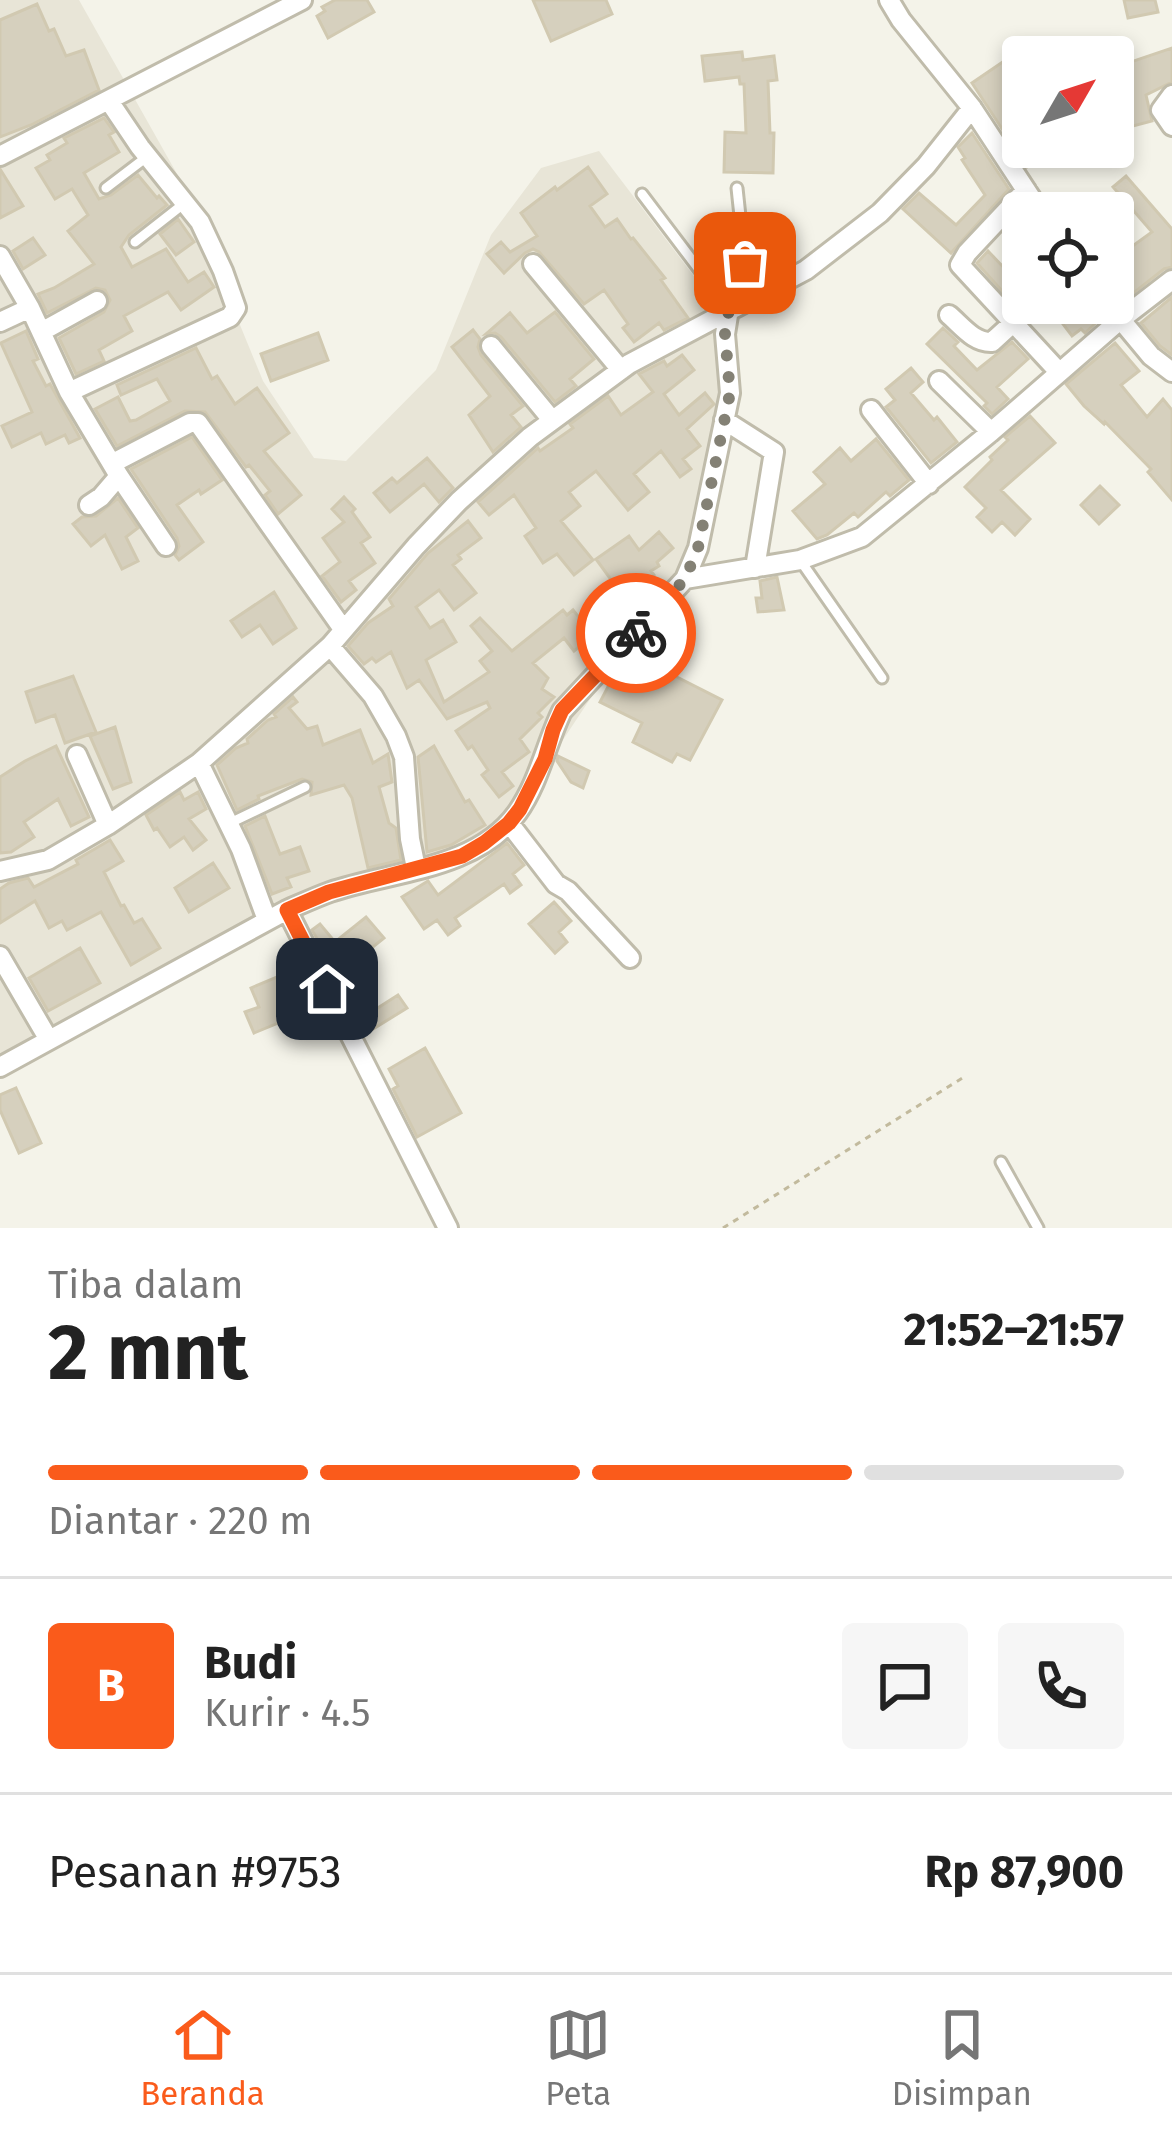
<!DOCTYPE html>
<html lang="id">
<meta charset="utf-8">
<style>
body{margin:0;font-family:"Fira Sans",sans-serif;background:#f6f6f6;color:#222;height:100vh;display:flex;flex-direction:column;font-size:45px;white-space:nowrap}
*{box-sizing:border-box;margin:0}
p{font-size:39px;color:#767676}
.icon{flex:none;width:66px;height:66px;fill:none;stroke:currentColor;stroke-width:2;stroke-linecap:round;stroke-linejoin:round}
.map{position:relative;height:1228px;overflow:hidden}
.panel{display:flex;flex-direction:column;background:#fff;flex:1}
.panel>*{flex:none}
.needle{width:78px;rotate:51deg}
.controls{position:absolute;left:1002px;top:36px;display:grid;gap:24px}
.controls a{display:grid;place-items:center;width:132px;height:132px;border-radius:12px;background:#fff;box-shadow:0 6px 18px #0003;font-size:60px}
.pin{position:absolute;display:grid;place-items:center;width:102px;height:102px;color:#fff;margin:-51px;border-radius:24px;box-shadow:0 6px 18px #0006}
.courier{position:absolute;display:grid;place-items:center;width:120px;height:120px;margin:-60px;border:9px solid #fa5b1b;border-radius:50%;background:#fff;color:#222;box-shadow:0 3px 15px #0007}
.overview em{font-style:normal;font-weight:700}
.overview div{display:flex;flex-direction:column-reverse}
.overview{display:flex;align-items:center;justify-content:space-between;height:204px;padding:0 48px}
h1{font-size:78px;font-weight:700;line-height:90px}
.bar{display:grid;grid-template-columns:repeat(4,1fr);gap:18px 12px;align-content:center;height:144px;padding:0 48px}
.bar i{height:15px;border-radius:9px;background:#e0e0e0}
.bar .active{background:#fa5b1b}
.bar p{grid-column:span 4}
.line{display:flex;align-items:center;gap:30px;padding:0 48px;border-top:3px solid #e0e0e0}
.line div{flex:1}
.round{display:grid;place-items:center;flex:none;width:126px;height:126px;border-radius:12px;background:#f6f6f6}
.tabs{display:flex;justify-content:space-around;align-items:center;height:168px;border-top:3px solid #e0e0e0;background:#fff;font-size:33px;color:#767676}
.tabs a{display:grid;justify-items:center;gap:6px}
.tabs .active{color:#fa5b1b}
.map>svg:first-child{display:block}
.residential{fill:#e8e5d7}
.building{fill:#d6d0be;stroke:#d1c9b1;stroke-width:3}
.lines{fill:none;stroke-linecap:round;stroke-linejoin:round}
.lane-casing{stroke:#c0bcab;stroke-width:15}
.street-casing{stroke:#c0bcab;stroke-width:24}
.path{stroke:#c2ba9d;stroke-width:3;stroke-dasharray:6 6;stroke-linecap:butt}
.lane{stroke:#fff;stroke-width:9}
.street{stroke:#fff;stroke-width:18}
.done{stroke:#848175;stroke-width:12;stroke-dasharray:0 21.6}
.route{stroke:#fa5b1b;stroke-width:15}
</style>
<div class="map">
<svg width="1172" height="1228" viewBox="0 0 1172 1228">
<rect width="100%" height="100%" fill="#f4f3e9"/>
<path class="residential" d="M 0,0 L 79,0 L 181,181 L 263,381 L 314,458 L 346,461 L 436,370 L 491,235 L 541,168 L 599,151 L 715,304 L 724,390 L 689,547 L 678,576 L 651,607 L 490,850 L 325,903 L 0,1069 Z"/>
<path class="building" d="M 335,0 L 367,0 L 374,12 L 328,38 L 317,16 L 325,11 L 322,7 Z
M 533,0 L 606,0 L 612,14 L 551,41 Z
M 1124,0 L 1155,0 L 1158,12 L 1128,18 Z
M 37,4 L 49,31 L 54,29 L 66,56 L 84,50 L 99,90 L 31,125 L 0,137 L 0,20 Z
M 1172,48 L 1172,82 L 1146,95 L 1152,121 L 1118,130 L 1113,112 L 1113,68 Z
M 742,52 L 743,60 L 774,56 L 777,80 L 768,81 L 770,133 L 774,133 L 773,173 L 724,172 L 725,132 L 746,133 L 744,84 L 740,84 L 739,77 L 705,81 L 702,56 Z
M 1004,61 L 1017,80 L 1012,83 L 1023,99 L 1023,109 L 1016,113 L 1023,124 L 1023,147 L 1033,147 L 1040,158 L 1027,167 L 972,83 Z
M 104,118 L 114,132 L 109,135 L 119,152 L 84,173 L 99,199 L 111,195 L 138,175 L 157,198 L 159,196 L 167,205 L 129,235 L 121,247 L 132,267 L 166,249 L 188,282 L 204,272 L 214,287 L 181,310 L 168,292 L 124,316 L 132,331 L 99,350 L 104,361 L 76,374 L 59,338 L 104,312 L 110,300 L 105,290 L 96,288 L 47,313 L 38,294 L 54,288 L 94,264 L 68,231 L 88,215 L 72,189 L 55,199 L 36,168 L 50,160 L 47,155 L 67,143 L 64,138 Z
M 972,133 L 1009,189 L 951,253 L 903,209 L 919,193 L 956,225 L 985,195 L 962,160 L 965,158 L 958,147 Z
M 588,167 L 607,194 L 590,206 L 605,227 L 617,219 L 631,239 L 633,238 L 665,278 L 661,280 L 688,318 L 664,330 L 659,323 L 634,342 L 623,328 L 628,324 L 604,290 L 584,304 L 539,252 L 533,249 L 525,253 L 504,273 L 487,254 L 501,242 L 510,252 L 537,236 L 521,213 L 555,187 L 557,190 Z
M 0,169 L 23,206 L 0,218 Z
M 1126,176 L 1172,229 L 1172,267 L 1164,269 L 1126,299 L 1113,282 L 1113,239 L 1123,253 L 1152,232 L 1113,187 Z
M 178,219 L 194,242 L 176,255 L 160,234 Z
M 33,238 L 45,255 L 23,269 L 13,251 Z
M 988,251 L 1006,270 L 1023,254 L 1023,290 L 1011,301 L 977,263 Z
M 1172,297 L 1172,355 L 1160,346 L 1141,323 Z
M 1047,303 L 1086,303 L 1100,319 L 1085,333 L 1081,329 L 1072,336 Z
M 555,312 L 594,359 L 570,379 L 576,386 L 555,402 L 501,337 L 495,333 L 486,334 L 510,313 L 527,333 Z
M 943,328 L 958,342 L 954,346 L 977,370 L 1012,342 L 1028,359 L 997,387 L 1008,399 L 992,414 L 984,406 L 987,403 L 927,344 Z
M 473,330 L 480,339 L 478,347 L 481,355 L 523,406 L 511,415 L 521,427 L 493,452 L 469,415 L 490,396 L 452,347 Z
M 26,331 L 38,359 L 33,361 L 46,386 L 50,384 L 80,438 L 69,443 L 65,435 L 46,444 L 41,433 L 12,447 L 2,426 L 32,412 L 1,343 Z
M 318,333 L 328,360 L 271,381 L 261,354 Z
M 1115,343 L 1139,371 L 1121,385 L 1147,417 L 1163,399 L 1172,410 L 1172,500 L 1148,472 L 1151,469 L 1105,422 L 1104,424 L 1084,406 L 1066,384 Z
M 196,348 L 212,379 L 217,376 L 235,404 L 257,388 L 289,433 L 264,451 L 301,495 L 278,514 L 265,495 L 270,491 L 249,465 L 246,467 L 205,412 L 185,411 L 117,446 L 95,409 L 118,397 L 130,421 L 136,420 L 170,401 L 157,379 L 121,395 L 117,385 Z
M 682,355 L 694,370 L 664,394 L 679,415 L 705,393 L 714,404 L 687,429 L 700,446 L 683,459 L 691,469 L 680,477 L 661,451 L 634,474 L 649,492 L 628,510 L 596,471 L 569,492 L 580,506 L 561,521 L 593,560 L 574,575 L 557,554 L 543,563 L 525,536 L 536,528 L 514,495 L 489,515 L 478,502 L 538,448 L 540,451 L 573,428 L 570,424 L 608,396 L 621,415 L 653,392 L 639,374 L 664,361 L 667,366 Z
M 911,368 L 923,382 L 911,393 L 934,420 L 937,417 L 957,442 L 931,463 L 886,407 L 895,400 L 886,389 Z
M 1030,416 L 1055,443 L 1001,490 L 1030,519 L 1015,535 L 1002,522 L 992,532 L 977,517 L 986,508 L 965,487 L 992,460 L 990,457 L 1008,440 L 1005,437 Z
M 192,437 L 222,480 L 201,494 L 199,490 L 177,505 L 203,542 L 179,560 L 175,555 L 179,546 L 177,538 L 131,469 Z
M 876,439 L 909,480 L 890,496 L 886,492 L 858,517 L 854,513 L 827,535 L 817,539 L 793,511 L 825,484 L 814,472 L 840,448 L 851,461 Z
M 427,458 L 453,488 L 439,502 L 424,484 L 390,512 L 374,493 L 392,478 L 397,483 Z
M 1100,486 L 1119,505 L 1099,524 L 1081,505 Z
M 344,497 L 355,509 L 352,512 L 370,537 L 361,543 L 375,563 L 349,581 L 356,590 L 341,602 L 322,576 L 340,562 L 323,538 L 344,522 L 332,509 Z
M 118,498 L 138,528 L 126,537 L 138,561 L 122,569 L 105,535 L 91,546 L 73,524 L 82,517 L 96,516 Z
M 468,521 L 481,538 L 458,555 L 461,559 L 453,565 L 476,593 L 454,610 L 439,590 L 416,607 L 430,628 L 443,620 L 456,642 L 426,660 L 444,702 L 489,672 L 480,661 L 492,651 L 471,626 L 480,618 L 512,651 L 563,610 L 567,615 L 573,610 L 593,635 L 574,651 L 564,638 L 533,663 L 548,678 L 542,689 L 554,697 L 538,713 L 542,717 L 520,739 L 529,752 L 502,772 L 513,786 L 499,797 L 482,775 L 488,770 L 472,746 L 468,749 L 456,731 L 490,708 L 487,702 L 447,719 L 419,680 L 407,688 L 391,652 L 376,662 L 372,658 L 364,664 L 348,646 L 368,623 L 393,606 L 389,599 L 428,553 Z
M 659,532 L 673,548 L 657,562 L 659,566 L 651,571 L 654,575 L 633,590 L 642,599 L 630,610 L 616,595 L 620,592 L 596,559 L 629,536 L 639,550 Z
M 777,577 L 784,610 L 758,612 L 756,598 L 762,598 L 760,581 Z
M 274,592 L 296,628 L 273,644 L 260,625 L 242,637 L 231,621 Z
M 629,659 L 652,671 L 655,666 L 722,700 L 690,760 L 677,754 L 672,762 L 633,742 L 642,723 L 600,702 L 614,675 Z
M 73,676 L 96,732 L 65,743 L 55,715 L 36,722 L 26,692 Z
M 293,697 L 297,702 L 289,708 L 307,729 L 317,726 L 323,745 L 360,730 L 373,763 L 388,754 L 392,782 L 379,787 L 389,823 L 396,828 L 401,860 L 368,868 L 352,798 L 344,785 L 311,795 L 312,782 L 302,779 L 258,796 L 259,799 L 237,810 L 217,765 L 236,748 L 248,743 L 247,739 L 268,720 L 276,717 L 274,714 Z
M 115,727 L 131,782 L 113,789 L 90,736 Z
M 56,746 L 89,817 L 71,826 L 58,799 L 24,822 L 34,837 L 11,852 L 0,853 L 0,777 L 25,761 Z
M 434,746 L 465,802 L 469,800 L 485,825 L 451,845 L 427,852 L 418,757 Z
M 558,756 L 589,771 L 583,788 L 571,782 L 557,761 Z
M 180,792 L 184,800 L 198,792 L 206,809 L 189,819 L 206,840 L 193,850 L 184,837 L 170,847 L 157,828 L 154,830 L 146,815 Z
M 265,816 L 280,854 L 300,847 L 309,871 L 287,878 L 291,887 L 272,894 L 245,826 Z
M 110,840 L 123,861 L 104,872 L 121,906 L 124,905 L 134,923 L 142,919 L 160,948 L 131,965 L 101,912 L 67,930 L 62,921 L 49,928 L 35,901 L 0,923 L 0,889 L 9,883 L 28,878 L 34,887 L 78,864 L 76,860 Z
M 507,843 L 524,865 L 513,874 L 521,885 L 510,893 L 504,884 L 455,918 L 460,926 L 448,935 L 437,920 L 424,929 L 402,897 L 428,881 L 438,895 Z
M 213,863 L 229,888 L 189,912 L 175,888 Z
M 554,902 L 571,921 L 559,932 L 567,942 L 555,953 L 529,924 Z
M 366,917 L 384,938 L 338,975 L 312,930 L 320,924 L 335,942 Z
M 80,948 L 100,983 L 48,1011 L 29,978 Z
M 301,967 L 317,1007 L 254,1033 L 245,1012 L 259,1007 L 251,988 Z
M 398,995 L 407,1008 L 370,1031 L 362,1018 Z
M 425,1048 L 461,1113 L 417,1137 L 393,1089 L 398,1086 L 389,1069 Z
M 16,1088 L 41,1143 L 19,1153 L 0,1110 L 0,1095 Z"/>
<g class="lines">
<defs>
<path id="lane" d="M 106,188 L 148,156
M 737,188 L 749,301
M 642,194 L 729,309
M 135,242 L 186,202
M 800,560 L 882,678
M 230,823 L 305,787
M 1001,1162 L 1038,1228"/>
<path id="street" d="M 889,0 L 901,20 L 972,108 L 1041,213
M 1172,95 L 1161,110 L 1172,126
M 0,156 L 302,0
M 1026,190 L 967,253 L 960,265 L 1059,372
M 0,256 L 30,308 L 69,392 L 119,476 L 166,546
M 533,264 L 621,370
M 1107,303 L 1151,356 L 1172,372
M 949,315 C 962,326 974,343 992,342 L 1014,322
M 0,322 L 30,308
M 41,332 L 97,301
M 491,346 L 552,420
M 939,381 L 991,432
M 69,392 L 230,317 L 236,308 L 223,271 L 200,222 L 140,147 L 109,101
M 871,410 L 929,484
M 724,420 L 774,452 L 755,568
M 113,463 L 190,423 L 198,423 L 343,629
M 89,505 L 101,497 L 119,476
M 685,579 L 800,560 L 862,537 L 991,432 L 1120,320 L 1172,280
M 330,646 L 373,696 L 396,736 L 404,757 L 410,839 L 416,868
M 77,755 L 108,825
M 199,763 L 241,849 L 267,920
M 509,823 L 556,884 L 568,891 L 630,958
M 0,871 L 48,860 L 108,825 L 199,763 L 330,646 L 416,546 L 459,501 L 530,437 L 629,364 L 806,270 L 880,213 L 926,166 L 972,108
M 287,910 L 448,1228
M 0,956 L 49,1040
M 0,1067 L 287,910 C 301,904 316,897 330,892 C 391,871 476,870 517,813 C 539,782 546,744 562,711 L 685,579 L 698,548 L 730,393 L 725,334 L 729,309"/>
</defs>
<use href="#lane" class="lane-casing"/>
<use href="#street" class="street-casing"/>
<path class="path" d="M 723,1228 L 964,1077"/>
<use href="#lane" class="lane"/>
<use href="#street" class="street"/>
</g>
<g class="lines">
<path class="done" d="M 636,633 L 685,579 L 698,548 L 730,393 L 725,334 L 729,309 L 749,302 L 745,263"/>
<path class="route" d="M 327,989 L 287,910 L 329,892 L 462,856 L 484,843 L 509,823 L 520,809 L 545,759 L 553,730 L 562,710 L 636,633"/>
</g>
</svg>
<div class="controls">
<a><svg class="needle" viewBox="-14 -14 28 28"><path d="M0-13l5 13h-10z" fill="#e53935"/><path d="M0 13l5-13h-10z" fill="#767676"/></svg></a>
<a><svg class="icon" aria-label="locate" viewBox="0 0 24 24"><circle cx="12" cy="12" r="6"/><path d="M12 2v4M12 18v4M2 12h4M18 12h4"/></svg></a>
</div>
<div class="pin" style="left:745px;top:263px;background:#ea580c"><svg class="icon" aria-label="bag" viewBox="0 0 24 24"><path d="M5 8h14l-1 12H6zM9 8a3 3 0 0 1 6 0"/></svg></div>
<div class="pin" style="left:327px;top:989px;background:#1f2937"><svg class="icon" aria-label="home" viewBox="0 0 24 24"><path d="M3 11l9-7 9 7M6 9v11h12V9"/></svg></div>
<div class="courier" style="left:636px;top:633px"><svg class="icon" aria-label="bike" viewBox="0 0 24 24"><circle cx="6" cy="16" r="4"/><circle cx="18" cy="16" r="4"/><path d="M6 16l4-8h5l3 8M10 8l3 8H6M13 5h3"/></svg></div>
</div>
<section class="panel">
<div class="overview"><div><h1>2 mnt</h1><p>Tiba dalam</p></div><em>21:52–21:57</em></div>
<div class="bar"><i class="active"></i><i class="active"></i><i class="active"></i><i></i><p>Diantar · 220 m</p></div>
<div class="line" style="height:216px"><b class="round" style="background:#fa5b1b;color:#fff">B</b><div><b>Budi</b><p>Kurir · 4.5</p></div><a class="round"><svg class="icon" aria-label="chat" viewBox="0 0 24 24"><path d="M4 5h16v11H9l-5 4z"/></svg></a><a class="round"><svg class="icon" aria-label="phone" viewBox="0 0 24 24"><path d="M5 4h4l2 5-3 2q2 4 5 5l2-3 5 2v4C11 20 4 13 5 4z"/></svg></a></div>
<div class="line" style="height:156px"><div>Pesanan #9753</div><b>Rp 87,900</b></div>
</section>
<nav class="tabs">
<a class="active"><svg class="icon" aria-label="home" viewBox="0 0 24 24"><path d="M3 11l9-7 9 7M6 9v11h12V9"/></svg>Beranda</a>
<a><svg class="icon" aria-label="map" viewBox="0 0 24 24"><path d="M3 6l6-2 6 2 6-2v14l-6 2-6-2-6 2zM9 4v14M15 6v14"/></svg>Peta</a>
<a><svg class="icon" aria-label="saved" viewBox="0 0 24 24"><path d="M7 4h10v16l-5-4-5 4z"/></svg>Disimpan</a>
</nav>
